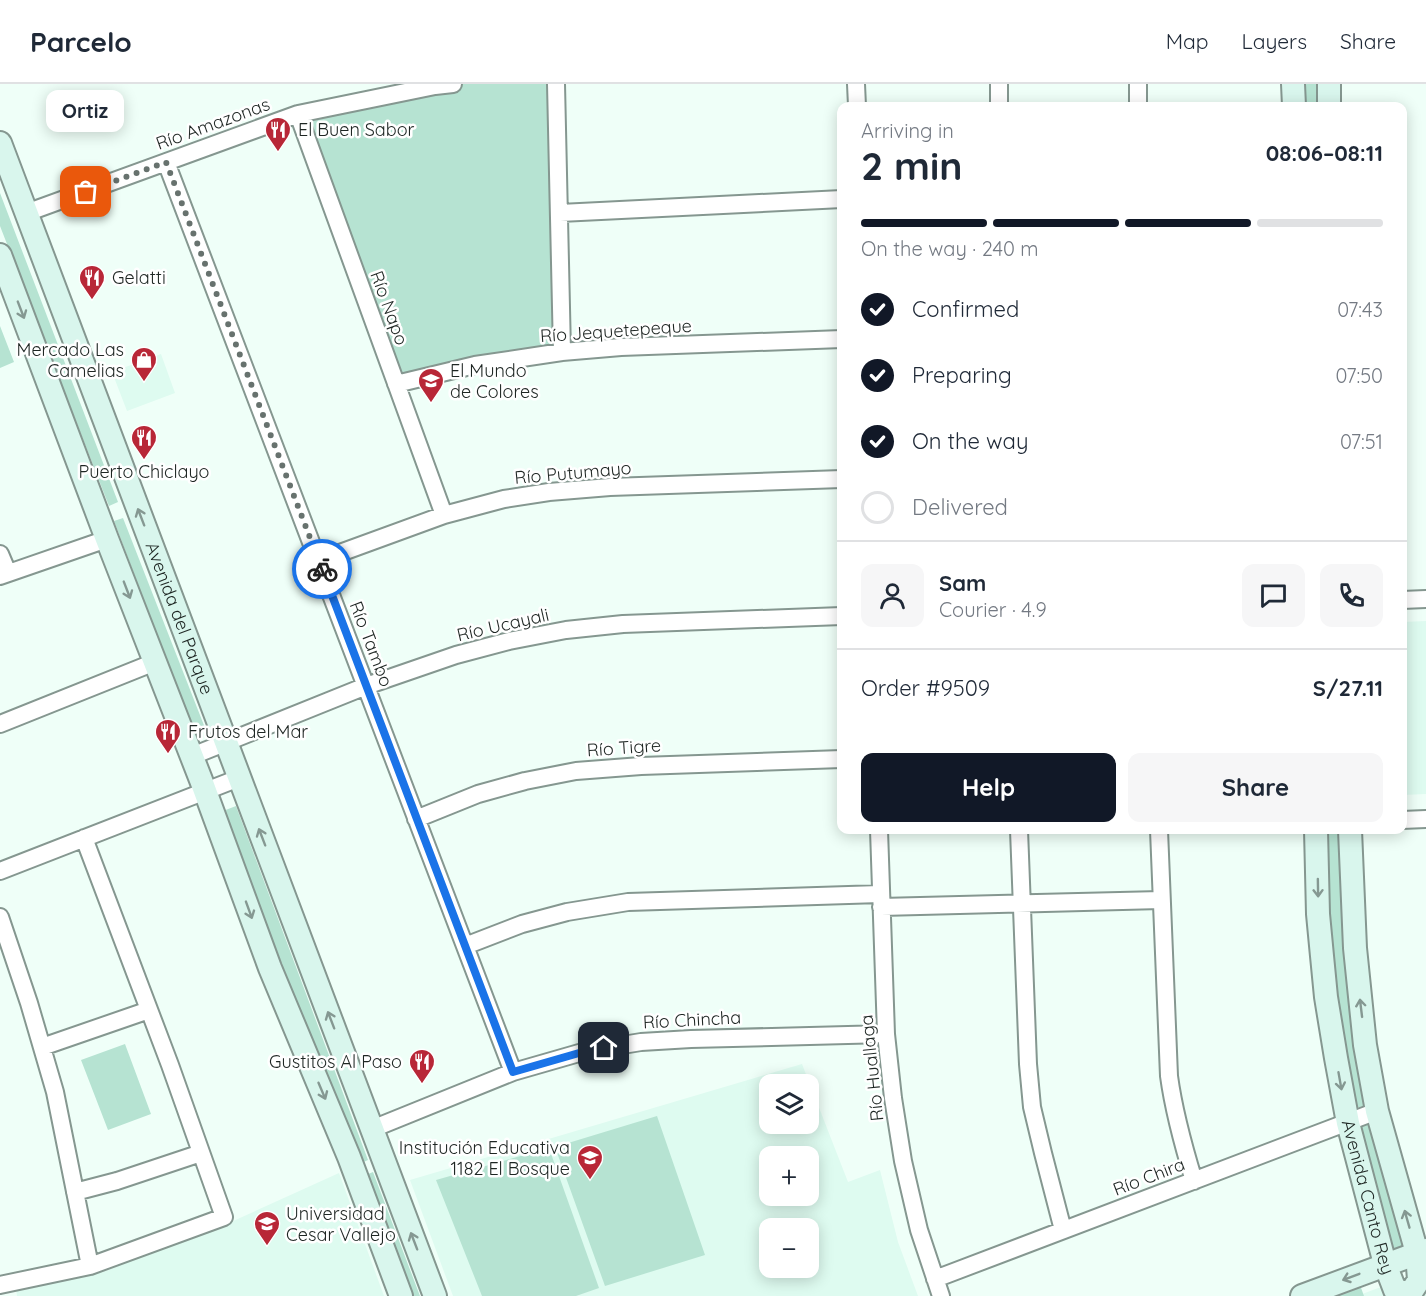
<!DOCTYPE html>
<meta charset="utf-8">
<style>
body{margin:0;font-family:Quicksand,sans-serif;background:#f6f6f7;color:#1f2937;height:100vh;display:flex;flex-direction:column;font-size:22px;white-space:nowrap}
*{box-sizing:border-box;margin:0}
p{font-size:20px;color:#747a83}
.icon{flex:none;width:33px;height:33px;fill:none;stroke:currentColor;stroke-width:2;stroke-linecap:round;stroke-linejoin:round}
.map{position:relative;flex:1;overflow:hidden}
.panel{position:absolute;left:837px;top:18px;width:570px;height:732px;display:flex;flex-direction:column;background:#fff;border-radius:12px;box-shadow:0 3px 15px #0003}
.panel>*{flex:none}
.controls{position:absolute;left:759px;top:990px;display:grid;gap:12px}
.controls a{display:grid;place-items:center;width:60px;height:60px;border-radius:12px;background:#fff;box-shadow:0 3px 15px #0003;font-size:30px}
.pin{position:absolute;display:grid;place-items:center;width:51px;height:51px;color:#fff;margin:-26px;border-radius:12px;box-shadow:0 3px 9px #0006}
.courier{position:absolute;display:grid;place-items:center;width:60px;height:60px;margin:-30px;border:4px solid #1a73e8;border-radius:50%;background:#fff;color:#222;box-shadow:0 2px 8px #0007}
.bubble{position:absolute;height:42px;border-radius:12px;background:#fff;box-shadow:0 3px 15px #0003;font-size:20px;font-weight:800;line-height:42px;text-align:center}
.summary em{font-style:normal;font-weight:800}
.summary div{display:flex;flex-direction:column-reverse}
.summary{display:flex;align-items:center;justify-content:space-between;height:102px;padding:0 24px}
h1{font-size:39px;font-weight:800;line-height:45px}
.bar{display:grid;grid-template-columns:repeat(4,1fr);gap:9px 6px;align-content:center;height:72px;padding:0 24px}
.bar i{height:8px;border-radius:4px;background:#e0e1e3}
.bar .active{background:#111827}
.bar p{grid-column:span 4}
.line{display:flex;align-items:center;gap:15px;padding:0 24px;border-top:2px solid #e0e1e3}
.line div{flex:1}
.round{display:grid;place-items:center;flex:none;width:63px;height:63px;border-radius:12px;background:#f6f6f7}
ol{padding:0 24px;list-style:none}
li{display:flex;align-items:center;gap:18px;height:66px}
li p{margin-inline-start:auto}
li .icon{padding:6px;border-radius:50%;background:#111827;color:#fff;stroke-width:4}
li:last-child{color:#747a83}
li i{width:33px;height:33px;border:3px solid #e0e1e3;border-radius:50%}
.button{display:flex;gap:12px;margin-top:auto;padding:12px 24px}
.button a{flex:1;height:69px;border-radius:12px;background:#111827;color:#fff;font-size:24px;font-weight:800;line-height:69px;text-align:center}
.button a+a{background:#f6f6f7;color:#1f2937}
header{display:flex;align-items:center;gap:36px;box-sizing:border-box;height:84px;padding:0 30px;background:#fff;border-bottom:2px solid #e0e1e3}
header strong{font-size:28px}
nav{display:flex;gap:33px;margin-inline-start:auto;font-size:21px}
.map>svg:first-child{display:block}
.built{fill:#defbf0;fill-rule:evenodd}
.green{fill:#b6e3d2}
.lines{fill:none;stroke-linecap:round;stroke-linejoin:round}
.street-casing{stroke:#859790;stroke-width:20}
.secondary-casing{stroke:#859790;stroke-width:26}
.street{stroke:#fff;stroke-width:16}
.secondary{stroke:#d9f6ed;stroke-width:22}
.oneway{stroke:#859892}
.done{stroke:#67726e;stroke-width:6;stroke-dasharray:0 10.8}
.route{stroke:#1a73e8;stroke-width:8}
.labels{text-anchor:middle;stroke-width:5;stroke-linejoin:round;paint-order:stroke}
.street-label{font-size:18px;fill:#1e2623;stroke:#fff}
.poi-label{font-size:18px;fill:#1e2623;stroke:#fff;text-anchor:start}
</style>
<header>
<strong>Parcelo</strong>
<nav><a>Map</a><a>Layers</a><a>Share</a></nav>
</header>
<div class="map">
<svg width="1426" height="1212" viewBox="0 0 1426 1212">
<rect width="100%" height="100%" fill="#effff8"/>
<path class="built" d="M 161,270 L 175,309 L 127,327 L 112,288 Z
M 1426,537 L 1426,710 L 1403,711 L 1403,538 Z
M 802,980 L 848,1098 L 880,1086 L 898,1158 L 918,1212 L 453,1212 L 410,1096 ZM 770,1000 L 808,1000 L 808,1040 L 770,1040 ZM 770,1072 L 808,1072 L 808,1112 L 770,1112 ZM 770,1144 L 808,1144 L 808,1184 L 770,1184 Z
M 339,1089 L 384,1212 L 17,1212 L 16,1204 L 105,1187 L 231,1138 Z
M 1426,1186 L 1426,1212 L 1357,1212 Z"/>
<path class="green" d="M 453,0 L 556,0 L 562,268 L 396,300 L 298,30 Z
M 1301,0 L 1320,0 L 1320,22 L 1301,22 Z
M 0,109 L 118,418 L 109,422 L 0,142 Z
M 0,242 L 14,278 L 0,284 Z
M 123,434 L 205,644 L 194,648 L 114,437 Z
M 236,722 L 368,1076 L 359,1080 L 223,727 Z
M 1322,746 L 1343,746 L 1365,1022 L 1354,1024 L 1338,965 Z
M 125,960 L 151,1030 L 108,1046 L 81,976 Z
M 657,1032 L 705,1171 L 605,1202 L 555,1063 Z
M 1371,1038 L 1405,1159 L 1402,1167 L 1392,1169 L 1357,1047 L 1361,1041 Z
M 549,1064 L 599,1204 L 576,1212 L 482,1212 L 436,1096 Z
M 373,1088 L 420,1212 L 410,1212 L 363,1092 Z
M 1360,1201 L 1364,1212 L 1332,1212 Z"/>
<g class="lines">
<defs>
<path id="street" d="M 556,0 L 562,268
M 856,0 L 857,22
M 999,0 L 999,22
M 1138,0 L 1138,22
M 298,30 L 444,431
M 166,78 L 513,988
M 26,129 L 298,30 L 435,2 L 453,0
M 560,129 L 842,115
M 396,300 L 475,281 L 562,268 L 621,263 L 842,255
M 0,470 L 8,489
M 318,477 L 444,431 L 504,415 L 549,408 L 610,403 L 842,395
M 0,492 L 107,455
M 1402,516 L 1426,515
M 0,640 L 155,578
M 192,672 L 366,602 L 456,571 L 509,557 L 566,546 L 623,540 L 842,532
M 416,735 L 478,710 L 525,697 L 576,687 L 641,682 L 842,675
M 1402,736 L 1426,735
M 879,746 L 886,950 L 893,1014 L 903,1077 L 919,1146 L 941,1212
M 1019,746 L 1028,980 L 1032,1023 L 1043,1069 L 1063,1146
M 1159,746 L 1169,992 C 1174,1029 1183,1061 1194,1097
M 0,787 L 239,694
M 881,823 L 1161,816
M 0,833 L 29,919 L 55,1008 L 90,1182
M 465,862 L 522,840 L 567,828 L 628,818 L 880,810
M 42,963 L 149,926
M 372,1045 L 513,988 L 586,967 L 641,958 L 691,955 L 886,950
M 75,1108 L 117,1097 L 201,1069
M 935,1195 L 1377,1027
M 0,1201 L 90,1182 L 224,1133 L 170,981 L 84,754"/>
<g id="secondary">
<path d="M 1293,0 L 1294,22"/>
<path d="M 1329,0 L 1329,22"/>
<path id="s1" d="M 0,59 L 435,1212"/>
<path d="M 0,171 L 107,455 L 201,696 L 270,884 L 349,1073 L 401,1212"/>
<path id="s2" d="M 1316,746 L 1318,830 L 1322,872 L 1326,913 L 1336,974 L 1348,1039 L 1385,1180 L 1395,1206 L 1410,1210 L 1419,1196 L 1417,1169 L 1377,1027 L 1365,961 L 1355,864 L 1350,746"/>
<path d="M 1302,1212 L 1426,1166"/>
</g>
</defs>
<use href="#street" class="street-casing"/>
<use href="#secondary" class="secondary-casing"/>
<use href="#street" class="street"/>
<use href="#secondary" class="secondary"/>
</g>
<defs><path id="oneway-shaft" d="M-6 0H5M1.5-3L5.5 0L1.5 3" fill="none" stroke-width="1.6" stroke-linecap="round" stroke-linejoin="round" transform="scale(1.5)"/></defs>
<g class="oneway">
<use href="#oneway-shaft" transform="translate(21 226) rotate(69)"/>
<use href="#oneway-shaft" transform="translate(141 433) rotate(-111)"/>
<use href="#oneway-shaft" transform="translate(127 506) rotate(69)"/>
<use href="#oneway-shaft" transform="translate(262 753) rotate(-111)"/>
<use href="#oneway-shaft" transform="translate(1318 804) rotate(89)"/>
<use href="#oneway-shaft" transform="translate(249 826) rotate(70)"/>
<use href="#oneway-shaft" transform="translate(1361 924) rotate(-97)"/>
<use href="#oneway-shaft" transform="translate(331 936) rotate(-111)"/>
<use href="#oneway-shaft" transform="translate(1340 997) rotate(80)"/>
<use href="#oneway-shaft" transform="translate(322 1007) rotate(67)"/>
<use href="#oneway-shaft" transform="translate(1407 1135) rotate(-106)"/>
<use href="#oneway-shaft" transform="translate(414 1157) rotate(-111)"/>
<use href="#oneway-shaft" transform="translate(1351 1193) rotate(159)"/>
</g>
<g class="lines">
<path class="done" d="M 86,108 L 166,78 L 322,485"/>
<path class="route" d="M 322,485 L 513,988 L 586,967 L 604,964"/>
</g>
<defs>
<symbol id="restaurant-pin" viewBox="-11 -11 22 30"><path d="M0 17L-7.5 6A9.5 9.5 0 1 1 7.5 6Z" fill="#b82737" stroke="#fff"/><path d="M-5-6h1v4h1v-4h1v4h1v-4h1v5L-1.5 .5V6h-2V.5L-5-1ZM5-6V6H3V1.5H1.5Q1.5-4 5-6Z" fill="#fff"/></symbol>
<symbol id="shop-pin" viewBox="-11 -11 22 30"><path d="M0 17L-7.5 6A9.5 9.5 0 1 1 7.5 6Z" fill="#b82737" stroke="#fff"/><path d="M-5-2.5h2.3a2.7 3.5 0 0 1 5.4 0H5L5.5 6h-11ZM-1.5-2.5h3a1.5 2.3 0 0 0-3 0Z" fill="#fff"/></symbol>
<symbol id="school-pin" viewBox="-11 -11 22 30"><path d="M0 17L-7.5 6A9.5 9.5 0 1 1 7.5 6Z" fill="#b82737" stroke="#fff"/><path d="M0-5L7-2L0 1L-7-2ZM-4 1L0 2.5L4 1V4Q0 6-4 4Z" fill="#fff"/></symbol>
<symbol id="university-pin" viewBox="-11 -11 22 30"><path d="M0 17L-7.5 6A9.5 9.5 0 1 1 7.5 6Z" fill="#b82737" stroke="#fff"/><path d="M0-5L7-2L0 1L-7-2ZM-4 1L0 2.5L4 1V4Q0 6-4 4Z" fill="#fff"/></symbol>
</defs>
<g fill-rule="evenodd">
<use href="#restaurant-pin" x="263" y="31" width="30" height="40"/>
<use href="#restaurant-pin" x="77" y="179" width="30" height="40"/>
<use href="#shop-pin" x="129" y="261" width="30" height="40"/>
<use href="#school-pin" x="416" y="282" width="30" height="40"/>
<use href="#restaurant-pin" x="129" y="339" width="30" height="40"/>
<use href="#restaurant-pin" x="153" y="633" width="30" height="40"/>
<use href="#restaurant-pin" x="407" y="963" width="30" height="40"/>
<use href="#school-pin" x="575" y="1059" width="30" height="40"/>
<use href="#university-pin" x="252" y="1125" width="30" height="40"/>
</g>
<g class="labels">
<g class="street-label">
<text transform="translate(213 40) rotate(-20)" y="6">Río Amazonas</text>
<text transform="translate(389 224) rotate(70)" y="6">Río Napo</text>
<text transform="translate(616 247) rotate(-4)" y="6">Río Jequetepeque</text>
<text transform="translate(573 389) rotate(-5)" y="6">Río Putumayo</text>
<text dy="6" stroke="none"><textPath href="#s1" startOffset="508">Avenida del Parque</textPath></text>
<text transform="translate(503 541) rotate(-13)" y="6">Río Ucayali</text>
<text transform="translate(371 560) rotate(69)" y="6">Río Tambo</text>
<text transform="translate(624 664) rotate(-4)" y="6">Río Tigre</text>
<text transform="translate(692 936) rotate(-3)" y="6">Río Chincha</text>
<text transform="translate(872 984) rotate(-96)" y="6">Río Huallaga</text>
<text transform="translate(1149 1093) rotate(-21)" y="6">Río Chira</text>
<text dy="6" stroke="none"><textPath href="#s2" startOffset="372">Avenida Canto Rey</textPath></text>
</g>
<g class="poi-label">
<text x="298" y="52">El Buen Sabor</text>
<text x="112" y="200">Gelatti</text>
<text x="124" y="272" text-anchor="end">Mercado Las<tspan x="124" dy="21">Camelias</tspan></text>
<text x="450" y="293">El Mundo<tspan x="450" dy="21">de Colores</tspan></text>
<text x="144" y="394" text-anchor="middle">Puerto Chiclayo</text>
<text x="188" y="654">Frutos del Mar</text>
<text x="402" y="984" text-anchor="end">Gustitos Al Paso</text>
<text x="570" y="1070" text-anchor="end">Institución Educativa<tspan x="570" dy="21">1182 El Bosque</tspan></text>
<text x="286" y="1136">Universidad<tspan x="286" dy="21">Cesar Vallejo</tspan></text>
</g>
</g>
</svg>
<div class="controls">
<a><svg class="icon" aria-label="layers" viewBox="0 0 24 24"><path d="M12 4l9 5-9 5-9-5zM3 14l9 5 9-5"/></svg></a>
<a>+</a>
<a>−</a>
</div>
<div class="pin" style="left:86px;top:108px;background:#ea580c"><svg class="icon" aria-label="bag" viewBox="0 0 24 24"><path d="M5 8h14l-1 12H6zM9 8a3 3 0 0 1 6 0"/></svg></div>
<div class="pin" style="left:604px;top:964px;background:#1f2937"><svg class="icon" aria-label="home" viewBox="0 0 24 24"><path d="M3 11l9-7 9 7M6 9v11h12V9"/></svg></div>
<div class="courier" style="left:322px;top:485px"><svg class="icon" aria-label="bike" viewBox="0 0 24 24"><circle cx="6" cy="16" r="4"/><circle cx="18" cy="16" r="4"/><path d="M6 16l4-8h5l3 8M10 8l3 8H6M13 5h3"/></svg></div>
<div class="bubble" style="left:46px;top:6px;width:78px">Ortiz</div>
<section class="panel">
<div class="summary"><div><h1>2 min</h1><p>Arriving in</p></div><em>08:06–08:11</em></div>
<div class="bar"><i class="active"></i><i class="active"></i><i class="active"></i><i></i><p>On the way · 240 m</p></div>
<ol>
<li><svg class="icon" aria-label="check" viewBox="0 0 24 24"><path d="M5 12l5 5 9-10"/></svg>Confirmed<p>07:43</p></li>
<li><svg class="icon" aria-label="check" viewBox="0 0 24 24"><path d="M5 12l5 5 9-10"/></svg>Preparing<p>07:50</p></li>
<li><svg class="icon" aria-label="check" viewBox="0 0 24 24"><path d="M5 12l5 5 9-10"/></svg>On the way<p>07:51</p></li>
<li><i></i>Delivered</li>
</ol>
<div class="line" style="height:108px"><a class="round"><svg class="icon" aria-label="person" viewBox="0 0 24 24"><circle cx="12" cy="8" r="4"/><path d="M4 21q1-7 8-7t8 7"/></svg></a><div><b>Sam</b><p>Courier · 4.9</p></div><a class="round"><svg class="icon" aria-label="chat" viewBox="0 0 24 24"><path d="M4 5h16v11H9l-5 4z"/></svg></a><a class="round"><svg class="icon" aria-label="phone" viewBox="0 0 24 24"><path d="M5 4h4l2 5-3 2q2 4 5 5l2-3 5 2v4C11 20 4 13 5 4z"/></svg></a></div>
<div class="line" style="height:78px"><div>Order #9509</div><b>S/27.11</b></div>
<div class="button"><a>Help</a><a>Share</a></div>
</section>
</div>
